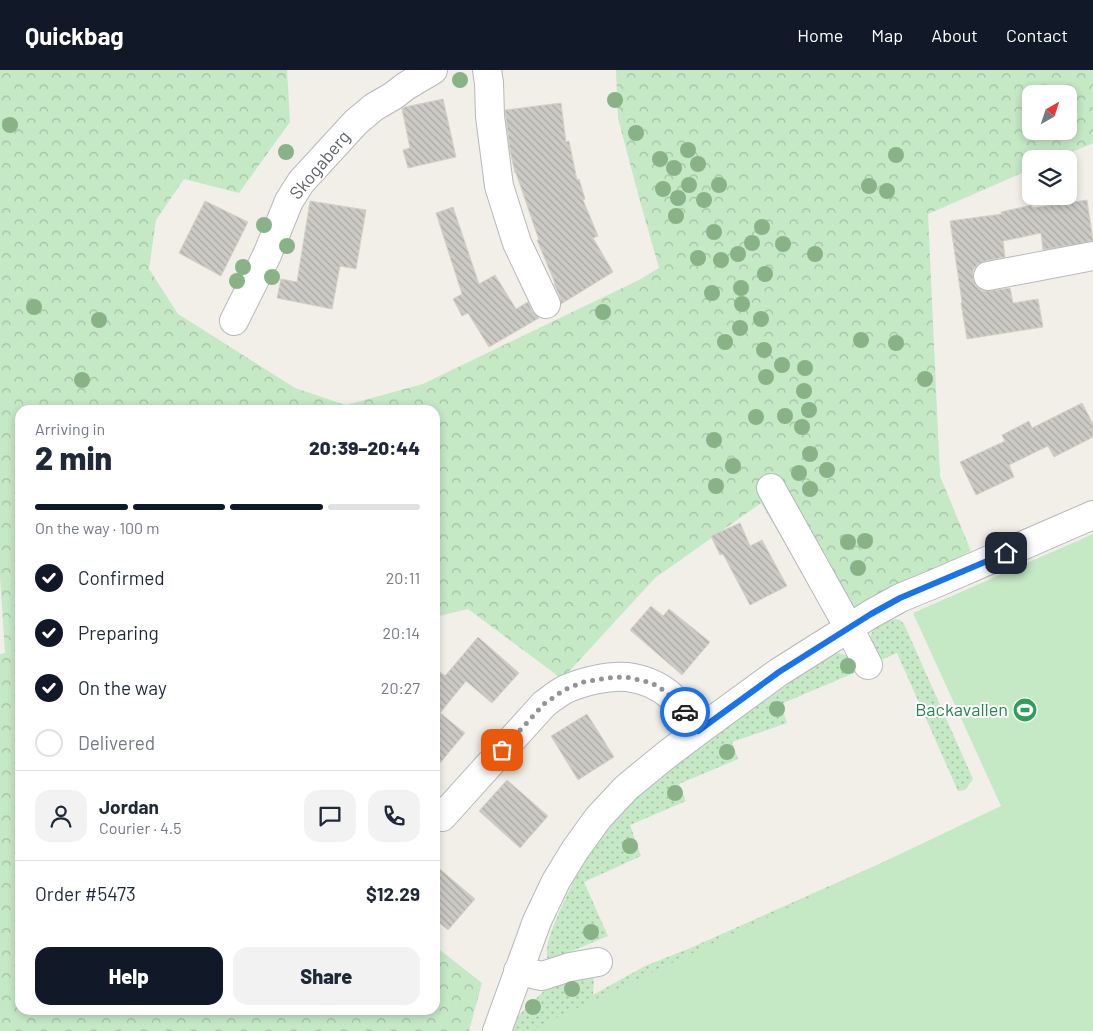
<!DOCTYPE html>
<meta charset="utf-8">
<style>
body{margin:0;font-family:Barlow,sans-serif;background:#f2f2f3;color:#1f2937;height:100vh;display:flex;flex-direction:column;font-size:19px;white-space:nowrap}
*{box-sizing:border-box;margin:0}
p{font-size:16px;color:#747a83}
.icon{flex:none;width:28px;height:28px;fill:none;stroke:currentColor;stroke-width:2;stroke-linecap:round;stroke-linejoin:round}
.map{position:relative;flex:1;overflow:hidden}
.details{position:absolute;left:15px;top:335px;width:425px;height:610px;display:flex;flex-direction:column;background:#fff;border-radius:15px;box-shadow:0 2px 8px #0003}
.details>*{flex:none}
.needle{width:32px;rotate:39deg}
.controls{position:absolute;left:1022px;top:15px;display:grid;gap:10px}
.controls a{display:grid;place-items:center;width:55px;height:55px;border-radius:10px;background:#fff;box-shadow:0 2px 8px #0003;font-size:25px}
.pin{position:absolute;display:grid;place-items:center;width:42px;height:42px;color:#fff;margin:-21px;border-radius:10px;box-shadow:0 2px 8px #0006}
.courier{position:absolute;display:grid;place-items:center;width:50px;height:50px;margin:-25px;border:4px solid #1a73e8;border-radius:50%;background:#fff;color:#222;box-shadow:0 1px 6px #0007}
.summary em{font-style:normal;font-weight:800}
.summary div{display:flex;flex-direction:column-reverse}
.summary{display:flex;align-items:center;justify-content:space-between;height:85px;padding:0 20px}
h1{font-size:32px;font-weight:800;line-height:38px}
.bar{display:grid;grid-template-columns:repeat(4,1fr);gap:8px 5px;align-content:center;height:60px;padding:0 20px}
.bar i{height:6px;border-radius:4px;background:#e0e1e3}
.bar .current{background:#111827}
.bar p{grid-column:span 4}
.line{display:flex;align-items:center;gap:12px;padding:0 20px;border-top:1px solid #e0e1e3}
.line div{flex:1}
.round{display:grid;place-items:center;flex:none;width:52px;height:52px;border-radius:15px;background:#f2f2f3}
ol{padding:0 20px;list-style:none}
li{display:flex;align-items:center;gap:15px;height:55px}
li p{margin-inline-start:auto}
li .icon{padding:5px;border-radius:50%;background:#111827;color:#fff;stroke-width:4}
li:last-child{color:#747a83}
li i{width:28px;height:28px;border:2px solid #e0e1e3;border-radius:50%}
.primary-button{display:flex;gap:10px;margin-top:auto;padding:10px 20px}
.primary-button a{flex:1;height:58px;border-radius:15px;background:#111827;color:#fff;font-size:20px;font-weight:800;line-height:58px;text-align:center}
.primary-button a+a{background:#f2f2f3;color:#1f2937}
header{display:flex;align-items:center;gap:30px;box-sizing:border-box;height:70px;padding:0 25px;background:#111827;color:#fff}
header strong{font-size:24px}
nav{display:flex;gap:28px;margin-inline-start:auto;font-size:18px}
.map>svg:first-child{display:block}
.grass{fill:url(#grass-dots)}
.forest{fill:url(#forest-crowns);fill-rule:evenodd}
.green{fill:#c5e8c5}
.building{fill:url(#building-back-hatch);stroke:#d6d1c6}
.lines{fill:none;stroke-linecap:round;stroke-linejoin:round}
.minor-casing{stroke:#b5b8bc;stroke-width:30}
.minor{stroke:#fff;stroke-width:28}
.tree{fill:#89b387}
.done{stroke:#929495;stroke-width:5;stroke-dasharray:0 9}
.route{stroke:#1a73e8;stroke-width:6}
.labels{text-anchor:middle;stroke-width:4;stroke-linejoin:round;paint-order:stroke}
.street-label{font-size:18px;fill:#5f6368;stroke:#fff}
.leisure-label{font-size:18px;fill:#27864d;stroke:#fff;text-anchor:end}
</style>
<header>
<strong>Quickbag</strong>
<nav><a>Home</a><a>Map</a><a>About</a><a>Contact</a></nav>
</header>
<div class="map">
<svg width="1093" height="961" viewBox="0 0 1093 961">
<defs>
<pattern id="grass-dots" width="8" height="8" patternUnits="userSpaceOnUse" patternTransform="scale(1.25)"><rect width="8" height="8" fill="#c5e8c5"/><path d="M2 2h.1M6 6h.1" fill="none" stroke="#a3c0a4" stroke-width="1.8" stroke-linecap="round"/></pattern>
<pattern id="forest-crowns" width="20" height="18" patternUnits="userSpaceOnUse" patternTransform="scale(1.25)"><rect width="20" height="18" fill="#c5e8c5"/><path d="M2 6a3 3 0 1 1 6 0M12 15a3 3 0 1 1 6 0" fill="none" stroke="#a3c0a4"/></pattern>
<pattern id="building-back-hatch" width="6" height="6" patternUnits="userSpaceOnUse" patternTransform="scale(1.25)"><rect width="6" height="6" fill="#cccac5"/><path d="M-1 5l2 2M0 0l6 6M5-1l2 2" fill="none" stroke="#a9a8a4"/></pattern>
</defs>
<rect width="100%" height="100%" fill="#f1efe8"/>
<path class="grass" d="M 896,549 L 900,550 L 904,554 L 973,709 L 965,720 L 958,721 L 897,583 L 881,590 L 878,589 C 872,573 863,565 881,555 C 886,552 890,550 896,549 Z
M 839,583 L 848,586 L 856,600 L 854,603 L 781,634 L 787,653 L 732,672 L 738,689 L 679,714 L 686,731 L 630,755 L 641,786 L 584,812 L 608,866 L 548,891 C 543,876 556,850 562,836 C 573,811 587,783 605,761 C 631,728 665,703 699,678 C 740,648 783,618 825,588 L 833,584 Z
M 942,766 L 598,961 L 512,961 L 518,946 L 546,919 L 577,902 L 594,909 L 593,925 L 645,896 L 688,879 Z"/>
<path class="forest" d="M 0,0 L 287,0 L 290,52 L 239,123 L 184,109 L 156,150 L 149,199 L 178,244 L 295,318 L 346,335 L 423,314 L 639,210 L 659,198 L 638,124 L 618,48 L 616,0 L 1093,0 L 1093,73 L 1056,89 L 1031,89 L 1031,99 L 928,144 L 940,406 L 971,481 L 877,529 L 832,554 L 761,433 L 655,508 L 562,609 L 468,539 L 435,547 L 435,340 L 20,340 L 20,940 L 435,940 L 435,876 L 482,913 L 469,961 L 0,961 L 0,584 L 5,583 L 0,506 ZM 1031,24 L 1069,24 L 1069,61 L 1031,61 Z"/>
<path class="green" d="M 1093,464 L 1093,961 L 529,961 L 1001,736 L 913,543 Z"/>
<path class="building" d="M 443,29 L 456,87 L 408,98 L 403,80 L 410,78 L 402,39 L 405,37 Z
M 561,33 L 566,72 L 569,71 L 577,110 L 579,109 L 585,129 L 583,130 L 598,166 L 593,168 L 613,202 L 561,234 L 560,227 L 554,214 L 555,213 L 537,170 L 539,170 L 516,103 L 515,103 L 510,80 L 505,40 Z
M 1087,130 L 1093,171 L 1043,180 L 1041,163 L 1003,171 L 1005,187 L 985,191 L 978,194 L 973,200 L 973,209 L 976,216 L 982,221 L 991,221 L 1010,218 L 1013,233 L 1038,229 L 1043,257 L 967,269 L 961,233 L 962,232 L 950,151 L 1002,144 L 1001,142 L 1032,135 L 1032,138 Z
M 205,131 L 248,152 L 221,206 L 179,183 Z
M 310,131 L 366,140 L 356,199 L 340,196 L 332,239 L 277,228 L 281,209 L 297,212 Z
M 453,137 L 479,214 L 495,205 L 516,239 L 528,232 L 532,241 L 539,248 L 489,277 L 468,243 L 462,246 L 453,229 L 462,224 L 436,143 Z
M 1082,333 L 1093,354 L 1093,367 L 1054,387 L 1048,376 L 1009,395 L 1014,407 L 976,425 L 960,392 L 1005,371 L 1002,365 L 1029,351 L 1032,358 Z
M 740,453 L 750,476 L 762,470 L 787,516 L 750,535 L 723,484 L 720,485 L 711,466 Z
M 651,536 L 663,546 L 669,539 L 710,572 L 682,605 L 630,560 Z
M 478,567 L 519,603 L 492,633 L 466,611 L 440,643 L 465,663 L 435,699 L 435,598 L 445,606 Z
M 587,644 L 614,687 L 578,710 L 551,666 Z
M 507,710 L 548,746 L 520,778 L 479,741 Z
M 435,795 L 475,829 L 448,860 L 435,849 Z"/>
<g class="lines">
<defs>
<path id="minor" d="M 487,0 L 489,13 L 490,46 L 499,116 L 517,173 L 546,234
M 988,206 L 1093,186
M 234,251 L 267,185 L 289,131 L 301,112 L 356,52 L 374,37 L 393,26 L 406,16 L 433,0
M 771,418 L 849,558 L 868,595
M 435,741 L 442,747 L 544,634 C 551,629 558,623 566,619 C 582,612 609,605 627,607 C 643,609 660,616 672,627 C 683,637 690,649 698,661
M 518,901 L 542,906 L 570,897 L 598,892
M 497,961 L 537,851 L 556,811 L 575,780 L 598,748 L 626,718 L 665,686 L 698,661 L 779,602 L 871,544 L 900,528 L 934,514 L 1093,445"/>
</defs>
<use href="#minor" class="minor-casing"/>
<use href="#minor" class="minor"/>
</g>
<g class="tree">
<circle cx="460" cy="10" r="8"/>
<circle cx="615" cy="30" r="8"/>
<circle cx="10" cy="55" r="8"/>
<circle cx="636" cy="63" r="8"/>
<circle cx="688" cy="80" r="8"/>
<circle cx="286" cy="82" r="8"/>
<circle cx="896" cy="85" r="8"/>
<circle cx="660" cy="89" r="8"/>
<circle cx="698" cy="94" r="8"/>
<circle cx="674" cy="98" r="8"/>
<circle cx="689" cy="115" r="8"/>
<circle cx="719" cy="115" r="8"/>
<circle cx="869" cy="116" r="8"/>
<circle cx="663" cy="119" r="8"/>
<circle cx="887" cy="121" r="8"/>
<circle cx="678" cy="128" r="8"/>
<circle cx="704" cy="130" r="8"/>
<circle cx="676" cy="146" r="8"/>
<circle cx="264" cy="155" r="8"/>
<circle cx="762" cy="157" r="8"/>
<circle cx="714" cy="162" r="8"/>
<circle cx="752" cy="173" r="8"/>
<circle cx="783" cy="174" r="8"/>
<circle cx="287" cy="176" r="8"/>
<circle cx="738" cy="184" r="8"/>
<circle cx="815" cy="184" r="8"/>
<circle cx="698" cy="188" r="8"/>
<circle cx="721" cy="190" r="8"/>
<circle cx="243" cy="197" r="8"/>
<circle cx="765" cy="204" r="8"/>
<circle cx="272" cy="207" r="8"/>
<circle cx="237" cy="211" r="8"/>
<circle cx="741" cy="218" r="8"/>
<circle cx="712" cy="223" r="8"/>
<circle cx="742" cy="234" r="8"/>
<circle cx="34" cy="237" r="8"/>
<circle cx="603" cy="242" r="8"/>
<circle cx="761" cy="249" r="8"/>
<circle cx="99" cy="250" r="8"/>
<circle cx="740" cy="258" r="8"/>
<circle cx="861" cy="270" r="8"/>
<circle cx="725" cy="272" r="8"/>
<circle cx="896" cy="273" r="8"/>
<circle cx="764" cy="280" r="8"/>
<circle cx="782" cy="295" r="8"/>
<circle cx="805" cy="298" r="8"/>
<circle cx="766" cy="307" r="8"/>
<circle cx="925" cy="309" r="8"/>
<circle cx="82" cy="310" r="8"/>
<circle cx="804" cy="321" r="8"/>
<circle cx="809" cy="340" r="8"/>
<circle cx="785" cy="346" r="8"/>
<circle cx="756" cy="347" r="8"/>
<circle cx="802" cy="357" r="8"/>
<circle cx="714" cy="370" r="8"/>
<circle cx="810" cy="384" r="8"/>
<circle cx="733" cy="396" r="8"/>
<circle cx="827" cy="400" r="8"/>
<circle cx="799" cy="403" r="8"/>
<circle cx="716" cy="416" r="8"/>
<circle cx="810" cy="419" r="8"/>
<circle cx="865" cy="471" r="8"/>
<circle cx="848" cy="472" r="8"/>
<circle cx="858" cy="498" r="8"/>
<circle cx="848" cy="596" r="8"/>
<circle cx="777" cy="639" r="8"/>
<circle cx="727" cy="682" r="8"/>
<circle cx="675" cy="723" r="8"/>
<circle cx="630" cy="776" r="8"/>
<circle cx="591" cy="862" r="8"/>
<circle cx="572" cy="919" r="8"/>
<circle cx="533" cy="937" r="8"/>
</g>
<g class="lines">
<path class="done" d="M 502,680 L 544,634 L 564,620 L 583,612 L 608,608 L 626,607 L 648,612 L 658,616 L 673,628 L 685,642"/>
<path class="route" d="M 685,642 L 698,661 L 779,602 L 871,544 L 900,528 L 1006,483"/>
</g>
<defs>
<symbol id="stadium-disc" viewBox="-11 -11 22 22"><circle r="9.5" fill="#2e9e5b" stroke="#fff"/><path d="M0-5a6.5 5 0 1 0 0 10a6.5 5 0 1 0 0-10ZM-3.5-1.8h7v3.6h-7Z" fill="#fff"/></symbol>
</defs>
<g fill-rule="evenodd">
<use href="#stadium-disc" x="1011" y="626" width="28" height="28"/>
</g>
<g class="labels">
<g class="street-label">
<text transform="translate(320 95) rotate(-50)" y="6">Skogaberg</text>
</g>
<g class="leisure-label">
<text x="1008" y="646">Backavallen</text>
</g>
</g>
</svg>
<div class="controls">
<a><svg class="needle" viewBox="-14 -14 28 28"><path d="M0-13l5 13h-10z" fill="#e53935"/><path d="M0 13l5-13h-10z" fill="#747a83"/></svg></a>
<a><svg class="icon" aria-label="layers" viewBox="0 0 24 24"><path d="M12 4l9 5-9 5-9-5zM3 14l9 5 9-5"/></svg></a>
</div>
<div class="pin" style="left:502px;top:680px;background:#ea580c"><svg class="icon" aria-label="bag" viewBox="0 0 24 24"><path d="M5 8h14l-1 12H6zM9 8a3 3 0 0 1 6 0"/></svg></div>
<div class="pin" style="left:1006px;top:483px;background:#1f2937"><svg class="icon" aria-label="home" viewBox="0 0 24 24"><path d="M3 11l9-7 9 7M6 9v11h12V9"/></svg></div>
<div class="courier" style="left:685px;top:642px"><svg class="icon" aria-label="car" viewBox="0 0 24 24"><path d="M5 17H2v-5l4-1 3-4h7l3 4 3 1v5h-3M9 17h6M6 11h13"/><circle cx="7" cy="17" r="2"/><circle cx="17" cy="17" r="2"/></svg></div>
<section class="details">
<div class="summary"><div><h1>2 min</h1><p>Arriving in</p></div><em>20:39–20:44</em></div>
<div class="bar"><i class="current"></i><i class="current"></i><i class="current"></i><i></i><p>On the way · 100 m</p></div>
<ol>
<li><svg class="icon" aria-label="check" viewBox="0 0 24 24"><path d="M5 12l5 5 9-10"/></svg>Confirmed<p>20:11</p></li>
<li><svg class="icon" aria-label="check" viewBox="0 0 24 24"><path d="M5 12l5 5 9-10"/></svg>Preparing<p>20:14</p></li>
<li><svg class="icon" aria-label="check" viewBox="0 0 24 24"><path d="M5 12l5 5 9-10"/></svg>On the way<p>20:27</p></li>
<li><i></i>Delivered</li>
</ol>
<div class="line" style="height:90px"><a class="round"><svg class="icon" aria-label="person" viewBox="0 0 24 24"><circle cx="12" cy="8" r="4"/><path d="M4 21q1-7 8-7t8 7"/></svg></a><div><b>Jordan</b><p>Courier · 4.5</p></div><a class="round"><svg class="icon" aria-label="chat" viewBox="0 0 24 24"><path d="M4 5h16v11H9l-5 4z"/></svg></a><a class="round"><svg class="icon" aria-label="phone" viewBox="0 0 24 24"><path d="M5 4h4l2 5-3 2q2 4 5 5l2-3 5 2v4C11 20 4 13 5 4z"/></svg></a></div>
<div class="line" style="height:65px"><div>Order #5473</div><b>$12.29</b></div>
<div class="primary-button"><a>Help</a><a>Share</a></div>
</section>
</div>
